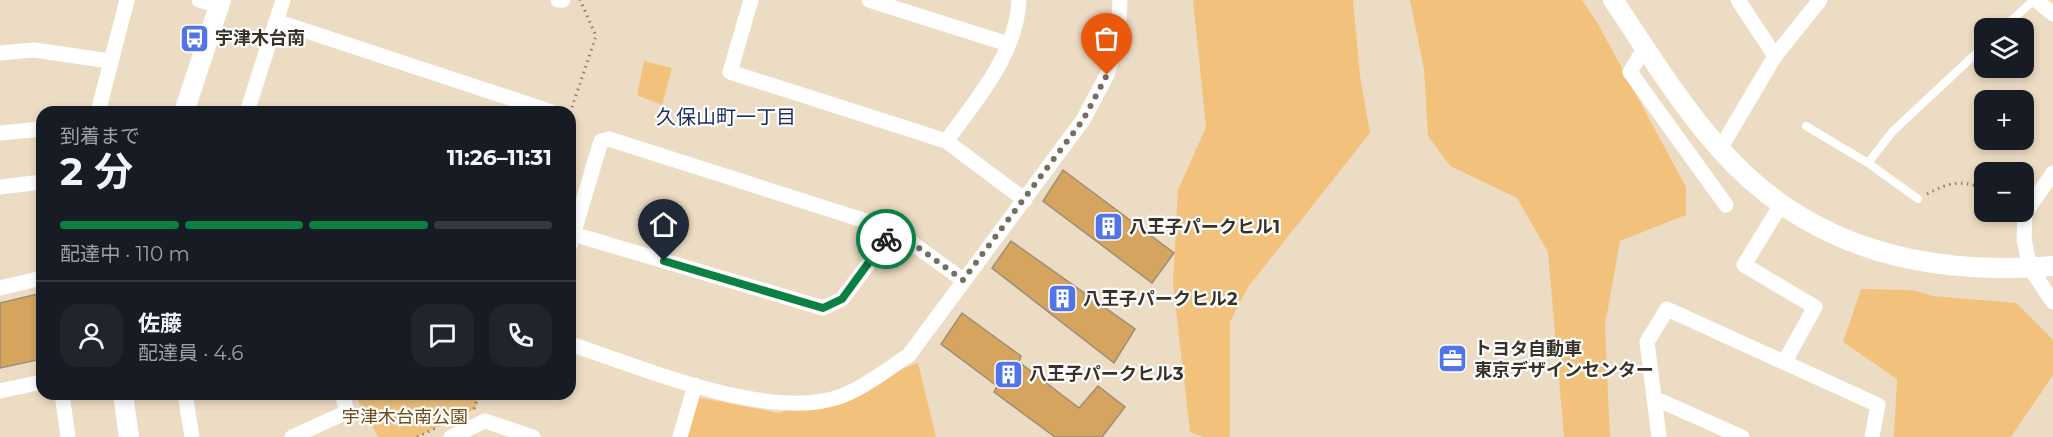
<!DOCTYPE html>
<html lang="ja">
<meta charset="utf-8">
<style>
body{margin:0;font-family:Montserrat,"Noto Sans JP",sans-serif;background:#20242c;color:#f1f3f6;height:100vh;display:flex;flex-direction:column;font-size:22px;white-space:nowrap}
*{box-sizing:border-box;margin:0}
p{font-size:20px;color:#9ea1a6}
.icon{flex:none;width:33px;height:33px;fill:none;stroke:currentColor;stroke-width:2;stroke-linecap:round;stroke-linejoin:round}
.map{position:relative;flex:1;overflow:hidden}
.sheet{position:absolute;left:36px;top:106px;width:540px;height:294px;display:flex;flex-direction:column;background:#171b24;border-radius:18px;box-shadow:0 3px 9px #0003}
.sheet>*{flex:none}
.buttons{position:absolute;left:1974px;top:18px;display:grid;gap:12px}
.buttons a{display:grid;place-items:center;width:60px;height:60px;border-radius:12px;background:#171b24;box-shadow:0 3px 9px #0003;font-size:30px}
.pin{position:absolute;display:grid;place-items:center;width:51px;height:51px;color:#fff;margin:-62px -26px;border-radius:50% 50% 50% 0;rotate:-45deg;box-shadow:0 0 6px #0007}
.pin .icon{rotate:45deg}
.courier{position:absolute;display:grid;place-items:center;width:60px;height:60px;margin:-30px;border:4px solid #0b8043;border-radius:50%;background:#fff;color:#222;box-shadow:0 2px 8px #0007}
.overview em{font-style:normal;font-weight:700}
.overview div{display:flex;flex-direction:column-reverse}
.overview{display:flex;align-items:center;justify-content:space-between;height:102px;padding:0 24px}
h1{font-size:39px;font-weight:700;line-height:45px}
.bar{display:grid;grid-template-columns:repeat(4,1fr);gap:9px 6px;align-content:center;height:72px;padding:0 24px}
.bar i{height:8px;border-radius:4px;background:#363941}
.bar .selected{background:#0b8043}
.bar p{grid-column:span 4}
.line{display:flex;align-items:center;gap:15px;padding:0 24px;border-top:2px solid #363941}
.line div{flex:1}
.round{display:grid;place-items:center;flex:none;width:63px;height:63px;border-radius:18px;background:#20242c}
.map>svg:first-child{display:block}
.green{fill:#f2c27d}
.building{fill:#d5a55f;stroke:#9d8d77;stroke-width:1.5}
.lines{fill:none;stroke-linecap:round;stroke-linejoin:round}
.path{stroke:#8d8171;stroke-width:3;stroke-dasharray:1.5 4.5;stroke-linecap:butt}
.service{stroke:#fff;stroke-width:8}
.minor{stroke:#fff;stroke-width:15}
.tertiary{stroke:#fff;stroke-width:20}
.done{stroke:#786e5f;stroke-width:6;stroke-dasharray:0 10.8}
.route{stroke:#0b8043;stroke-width:8}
.labels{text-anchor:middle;stroke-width:4.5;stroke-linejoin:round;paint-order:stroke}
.poi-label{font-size:18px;font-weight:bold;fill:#393229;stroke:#fff;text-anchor:start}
.park-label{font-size:18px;fill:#6d4d18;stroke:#fff}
.neighbourhood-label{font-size:20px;fill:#1d2e66;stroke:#fff}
</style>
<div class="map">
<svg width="2053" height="437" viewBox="0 0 2053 437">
<rect width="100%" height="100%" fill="#eddcc4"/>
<path class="green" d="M 1193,0 L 1353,0 L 1360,76 L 1370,133 L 1248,287 L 1230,322 L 1230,437 L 1203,437 L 1190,432 L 1173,284 L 1178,190 L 1206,127 Z
M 1410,0 L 1582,0 L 1598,24 L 1686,187 L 1686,215 L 1620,241 L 1605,325 L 1610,437 L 1564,437 L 1548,252 L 1517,198 L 1450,166 L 1428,136 L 1424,69 Z
M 644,61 L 672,68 L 662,105 L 637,95 Z
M 1861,289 L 1912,290 L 1933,296 L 2016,303 L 2053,340 L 2053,375 L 2011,437 L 1894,437 L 1897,379 L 1843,342 Z
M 918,363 L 936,437 L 684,437 L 696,397 L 779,413 Z
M 355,395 L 479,395 L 475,409 L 417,437 L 378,437 Z"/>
<path class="building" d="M 1063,170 L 1174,253 L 1152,283 L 1043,201 Z
M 1011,241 L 1135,329 L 1114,363 L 992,268 Z
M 42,293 L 42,359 L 0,368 L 0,303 Z
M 962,313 L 1021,356 L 1019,362 L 1079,408 L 1098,386 L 1125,407 L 1102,437 L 1055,437 L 994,392 L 997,386 L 941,344 Z"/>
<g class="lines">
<path class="path" d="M 570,113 L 596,36 L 580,0
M 1927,194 C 1951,182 1958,180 1984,188
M 474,409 L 479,394
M 417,437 L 438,427"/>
<path class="service" d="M 2003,28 L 2034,0
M 1806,126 L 1868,163 L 1918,199
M 1868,163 L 1893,131 L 1984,46"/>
<path class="minor" d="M 199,0 L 220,6
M 558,0 L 563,0
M 751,0 L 730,72 L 946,141 L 1025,200
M 869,0 L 1008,44
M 1738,0 L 1775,56
M 2036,0 L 2053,14
M 276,21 L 552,112
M 1645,47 L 1630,72 L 1726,205
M 0,53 L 34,50 L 110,61
M 98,112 L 127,0
M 247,112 L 283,0
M 0,133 L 42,129
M 946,141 C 976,101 1017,53 1019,0
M 1720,149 L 1775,56 L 1820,0
M 2053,173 L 2025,213 L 2024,239 L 2030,268 L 2053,302
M 0,187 L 42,182
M 1782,203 L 1744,265 L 1815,307 L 1785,361
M 573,234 L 823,308 L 842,299 L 894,230
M 570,245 L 601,141 L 609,139 L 894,230 L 963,280
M 0,288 L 42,278
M 570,344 C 641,367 770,423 842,396 C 865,387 888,369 909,355 L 1083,120 L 1107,75 L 1118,37 L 1120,0
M 0,391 L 42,382
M 62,394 L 68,437
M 185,394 L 192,437
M 1654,398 L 1742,437
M 292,437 L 347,412 L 342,394
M 451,437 L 485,421 L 533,437
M 680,437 L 695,385
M 1659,437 L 1647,342 L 1667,309 L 1878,405 L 1872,437"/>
<path class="tertiary" d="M 1613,0 C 1647,50 1679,103 1719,148 C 1808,249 1924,276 2053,266
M 184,112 L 221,0
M 123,394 L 129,437"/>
</g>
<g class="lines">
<path class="done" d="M 886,239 L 894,230 L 963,280 L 1083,120 L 1107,75"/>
<path class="route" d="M 664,261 L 823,308 L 842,299 L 886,239"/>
</g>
<defs>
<symbol id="bus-square" viewBox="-11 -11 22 22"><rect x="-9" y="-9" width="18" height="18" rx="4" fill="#5175e9" stroke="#fff"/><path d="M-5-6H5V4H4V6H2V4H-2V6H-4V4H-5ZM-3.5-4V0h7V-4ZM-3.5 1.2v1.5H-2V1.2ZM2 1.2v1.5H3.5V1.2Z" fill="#fff"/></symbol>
<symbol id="building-square" viewBox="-11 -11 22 22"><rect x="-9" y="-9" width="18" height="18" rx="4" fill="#5175e9" stroke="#fff"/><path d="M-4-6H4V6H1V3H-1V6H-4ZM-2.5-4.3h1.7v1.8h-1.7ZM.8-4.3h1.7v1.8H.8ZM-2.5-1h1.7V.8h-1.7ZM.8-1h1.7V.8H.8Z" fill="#fff"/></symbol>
<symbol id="office-square" viewBox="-11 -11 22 22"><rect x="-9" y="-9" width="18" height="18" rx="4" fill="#5175e9" stroke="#fff"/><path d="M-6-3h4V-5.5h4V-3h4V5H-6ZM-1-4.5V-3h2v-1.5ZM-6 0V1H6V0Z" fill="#fff"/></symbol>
</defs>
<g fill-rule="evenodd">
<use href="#bus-square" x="178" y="22" width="33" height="33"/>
<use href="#building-square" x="1092" y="210" width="33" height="33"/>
<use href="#building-square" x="1046" y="282" width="33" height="33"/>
<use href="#office-square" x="1436" y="342" width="33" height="33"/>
<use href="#building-square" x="992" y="358" width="33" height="33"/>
</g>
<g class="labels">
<g class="poi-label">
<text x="215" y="44">宇津木台南</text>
<text x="1129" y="233">八王子パークヒル1</text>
<text x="1083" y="305">八王子パークヒル2</text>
<text x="1474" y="355">トヨタ自動車<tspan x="1474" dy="21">東京デザインセンター</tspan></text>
<text x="1029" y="380">八王子パークヒル3</text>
</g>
<g class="park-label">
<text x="405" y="423">宇津木台南公園</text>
</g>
<g class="neighbourhood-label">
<text x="726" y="124">久保山町一丁目</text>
</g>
</g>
</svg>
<div class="buttons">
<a><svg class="icon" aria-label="layers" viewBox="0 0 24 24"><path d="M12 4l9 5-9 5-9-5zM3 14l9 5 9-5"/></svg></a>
<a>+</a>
<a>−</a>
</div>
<div class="pin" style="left:1107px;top:75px;background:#ea580c"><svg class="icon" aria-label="bag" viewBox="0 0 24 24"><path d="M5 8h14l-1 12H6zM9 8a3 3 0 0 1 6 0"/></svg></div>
<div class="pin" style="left:664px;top:261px;background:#1f2937"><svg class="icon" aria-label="home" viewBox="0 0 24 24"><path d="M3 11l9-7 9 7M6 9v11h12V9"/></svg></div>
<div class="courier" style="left:886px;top:239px"><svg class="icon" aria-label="bike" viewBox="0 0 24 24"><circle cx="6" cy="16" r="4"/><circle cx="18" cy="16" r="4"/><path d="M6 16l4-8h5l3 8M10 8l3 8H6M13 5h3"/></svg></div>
<section class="sheet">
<div class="overview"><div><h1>2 分</h1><p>到着まで</p></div><em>11:26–11:31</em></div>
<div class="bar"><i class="selected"></i><i class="selected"></i><i class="selected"></i><i></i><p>配達中 · 110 m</p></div>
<div class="line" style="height:108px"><a class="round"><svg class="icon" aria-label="person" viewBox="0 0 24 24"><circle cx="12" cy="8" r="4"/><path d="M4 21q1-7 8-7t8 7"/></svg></a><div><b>佐藤</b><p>配達員 · 4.6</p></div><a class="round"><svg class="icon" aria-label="chat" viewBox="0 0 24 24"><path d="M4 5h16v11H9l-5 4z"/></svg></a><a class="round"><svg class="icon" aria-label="phone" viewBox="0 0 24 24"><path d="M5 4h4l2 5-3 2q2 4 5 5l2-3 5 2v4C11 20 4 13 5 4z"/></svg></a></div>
</section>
</div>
